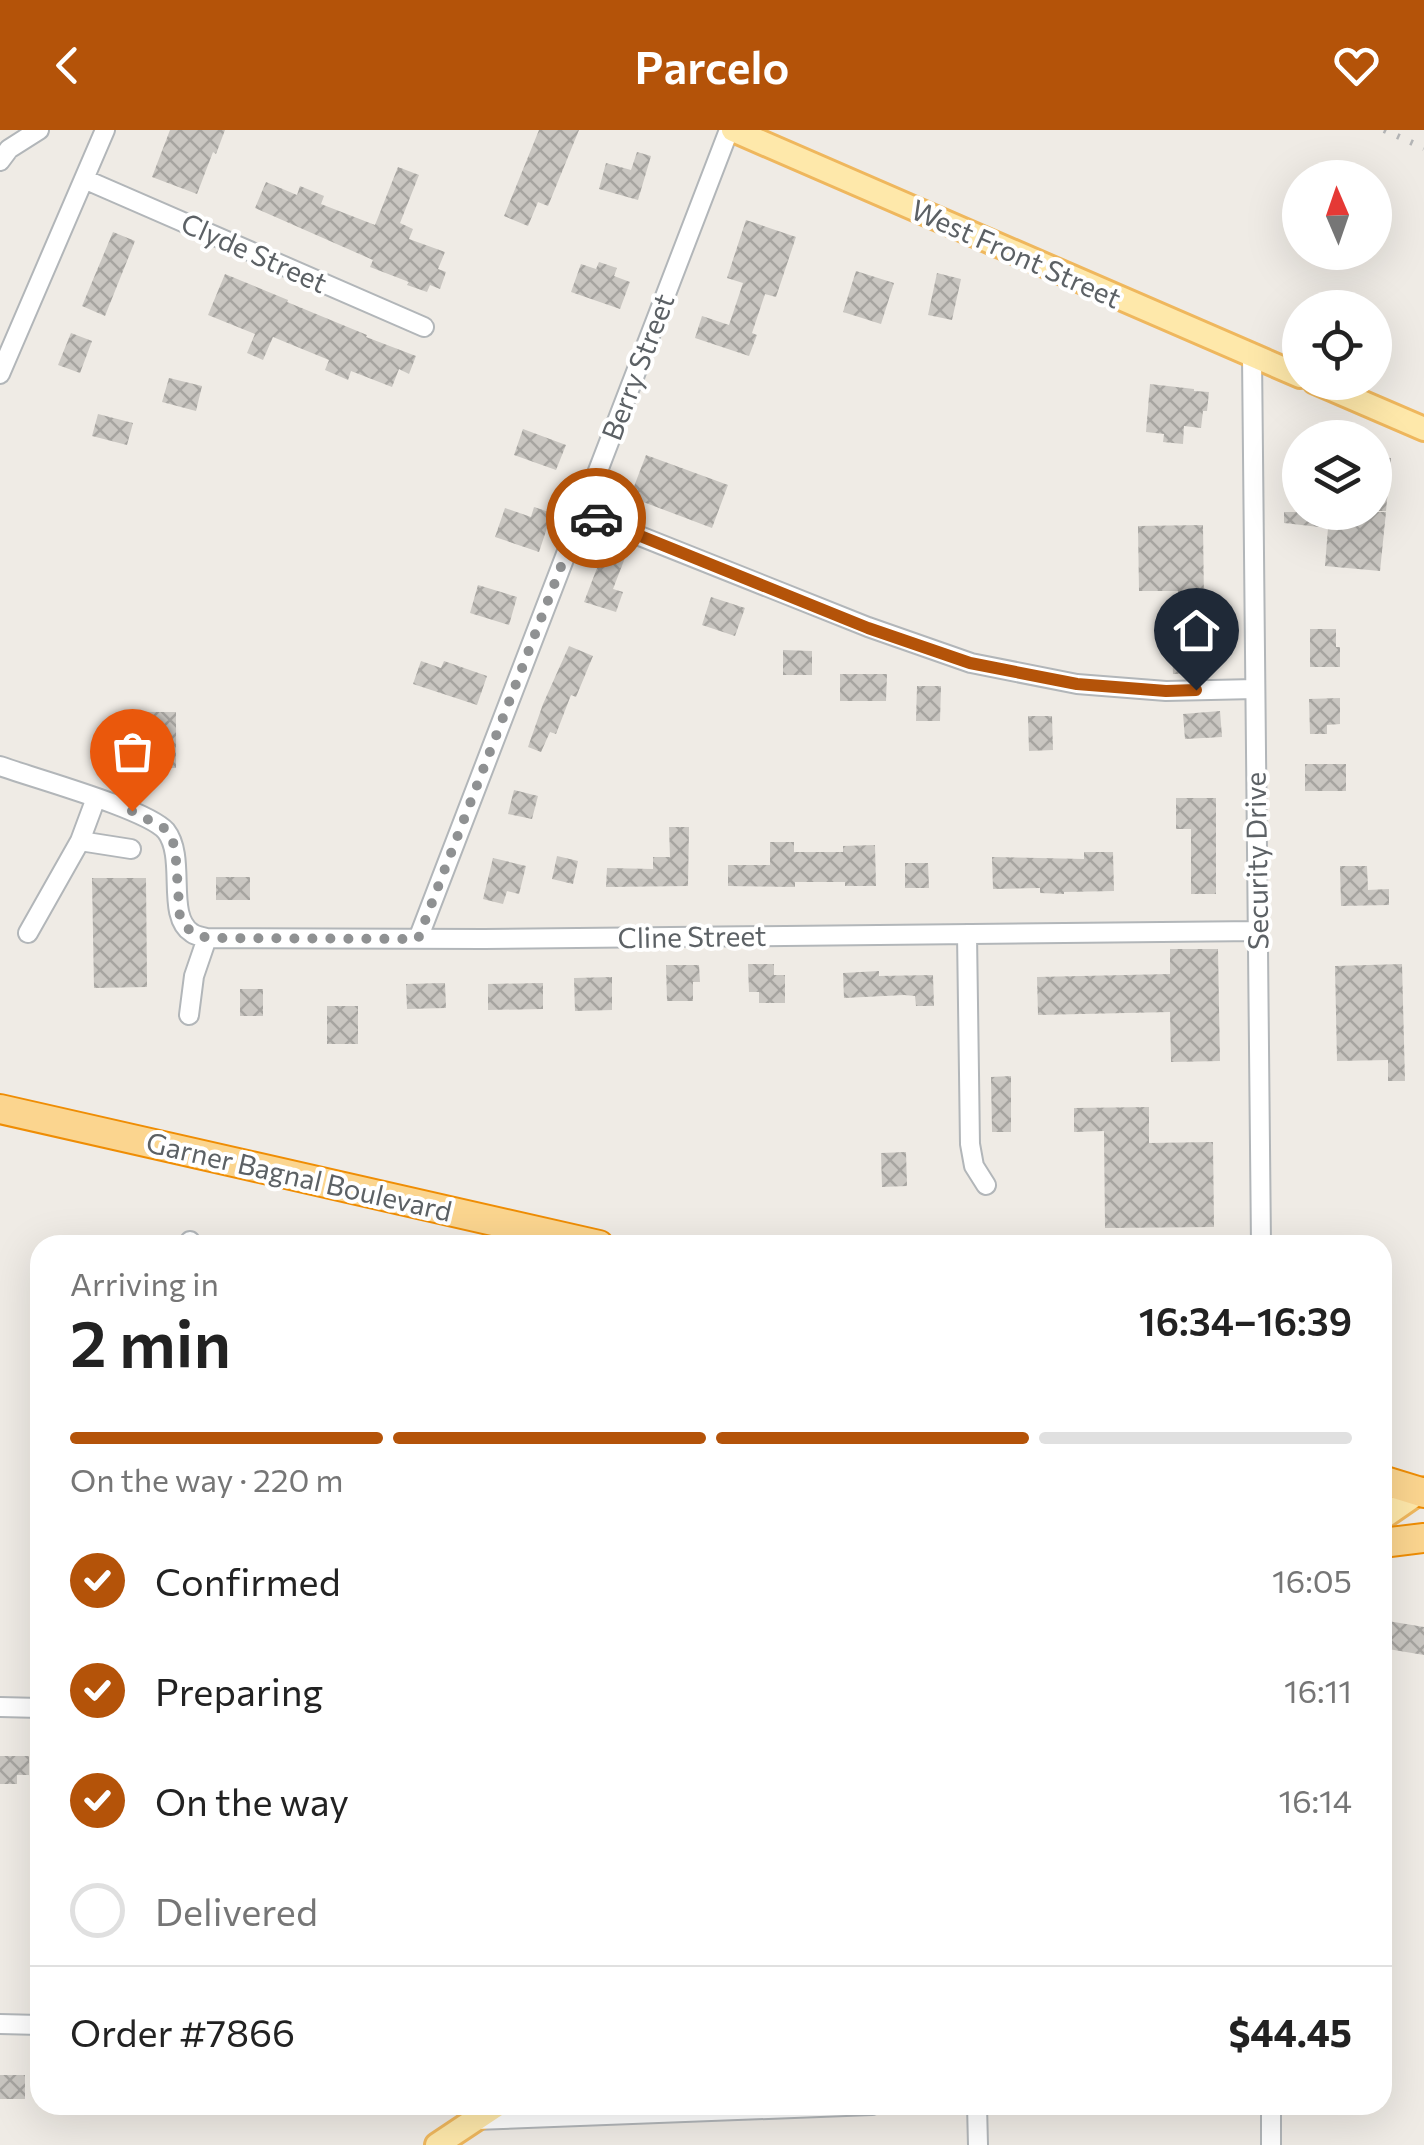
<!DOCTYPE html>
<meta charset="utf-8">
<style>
body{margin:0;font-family:Commissioner,sans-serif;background:#f2f2f2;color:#222;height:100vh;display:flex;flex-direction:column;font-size:38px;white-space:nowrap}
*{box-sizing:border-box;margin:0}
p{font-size:32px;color:#767676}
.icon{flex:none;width:55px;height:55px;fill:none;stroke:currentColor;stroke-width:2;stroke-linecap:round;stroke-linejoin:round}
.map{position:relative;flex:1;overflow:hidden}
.drawer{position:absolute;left:30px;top:1105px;width:1362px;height:880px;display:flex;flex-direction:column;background:#fff;border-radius:30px;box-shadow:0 10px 40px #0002}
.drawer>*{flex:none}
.needle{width:65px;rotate:358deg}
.controls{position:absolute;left:1282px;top:30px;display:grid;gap:20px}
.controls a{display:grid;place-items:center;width:110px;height:110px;border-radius:50%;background:#fff;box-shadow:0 10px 40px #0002;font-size:50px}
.pin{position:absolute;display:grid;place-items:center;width:85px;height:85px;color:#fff;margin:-102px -42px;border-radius:50% 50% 50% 0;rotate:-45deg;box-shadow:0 0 10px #0007}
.pin .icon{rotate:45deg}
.courier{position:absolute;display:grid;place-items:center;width:100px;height:100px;margin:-50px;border:8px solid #b45309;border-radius:50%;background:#fff;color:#222;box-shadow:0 2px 12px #0007}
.headline em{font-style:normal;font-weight:600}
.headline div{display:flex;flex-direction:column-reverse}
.headline{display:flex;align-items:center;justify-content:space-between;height:170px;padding:0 40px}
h1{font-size:65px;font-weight:600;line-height:75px}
.bar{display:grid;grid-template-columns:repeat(4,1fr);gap:15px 10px;align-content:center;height:120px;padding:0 40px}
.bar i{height:12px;border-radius:8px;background:#e0e0e0}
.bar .selected{background:#b45309}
.bar p{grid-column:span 4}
.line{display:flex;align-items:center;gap:25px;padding:0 40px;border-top:2px solid #e0e0e0}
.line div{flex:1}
ol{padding:0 40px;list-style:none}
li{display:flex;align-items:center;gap:30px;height:110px}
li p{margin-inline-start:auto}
li .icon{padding:10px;border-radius:50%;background:#b45309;color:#fff;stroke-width:4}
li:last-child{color:#767676}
li i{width:55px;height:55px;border:5px solid #e0e0e0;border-radius:50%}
header{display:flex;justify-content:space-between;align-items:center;height:130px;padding:0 40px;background:#b45309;color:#fff;font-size:45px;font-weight:600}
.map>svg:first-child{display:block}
.building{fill:url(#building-cross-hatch)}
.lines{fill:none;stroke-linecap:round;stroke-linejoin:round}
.minor-casing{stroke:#b2b6b9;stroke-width:22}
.major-casing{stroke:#efb75d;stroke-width:28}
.highway-casing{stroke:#ef8d04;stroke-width:32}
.minor{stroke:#fff;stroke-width:18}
.major{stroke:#fee8aa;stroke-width:22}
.highway{stroke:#fbd58f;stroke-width:28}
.rail{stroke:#b3b4b5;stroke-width:6;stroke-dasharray:2.5 12;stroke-linecap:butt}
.done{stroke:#8f9192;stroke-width:10;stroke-dasharray:0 18}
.route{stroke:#b45309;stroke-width:12}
.labels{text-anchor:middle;stroke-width:8;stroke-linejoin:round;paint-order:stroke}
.street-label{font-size:28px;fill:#5c6165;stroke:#fff}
</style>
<header><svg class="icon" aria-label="back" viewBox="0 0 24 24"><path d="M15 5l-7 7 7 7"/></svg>Parcelo<svg class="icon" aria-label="heart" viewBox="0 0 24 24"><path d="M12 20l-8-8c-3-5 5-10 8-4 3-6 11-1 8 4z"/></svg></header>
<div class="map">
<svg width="1424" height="2015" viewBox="0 0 1424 2015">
<defs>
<pattern id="building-cross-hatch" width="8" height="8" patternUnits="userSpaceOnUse" patternTransform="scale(2.5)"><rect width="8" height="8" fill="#c9c6c1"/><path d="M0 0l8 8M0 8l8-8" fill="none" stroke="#a6a4a0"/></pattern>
</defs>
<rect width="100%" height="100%" fill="#efebe5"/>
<path class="building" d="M 170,0 L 225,0 L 216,24 L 213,22 L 197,64 L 152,47 Z
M 539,0 L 579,0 L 548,76 L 538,72 L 528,96 L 504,86 Z
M 637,22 L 651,26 L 638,70 L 599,59 L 606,33 L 631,40 Z
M 398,37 L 419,45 L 400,93 L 413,99 L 409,109 L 445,122 L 438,139 L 446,142 L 440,159 L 430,155 L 427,162 L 407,155 L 409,152 L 370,137 L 373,130 L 255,78 L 266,52 L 297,65 L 300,56 L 324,66 L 321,74 L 375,95 Z
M 746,90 L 796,107 L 776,167 L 765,164 L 752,203 L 757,205 L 749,226 L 695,208 L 702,186 L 729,195 L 743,153 L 727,148 Z
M 113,102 L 135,111 L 105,186 L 82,176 Z
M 599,132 L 617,138 L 614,146 L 630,152 L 620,179 L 571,162 L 581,134 L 596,139 Z
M 856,141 L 894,153 L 881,194 L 843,182 Z
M 937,143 L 961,149 L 952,190 L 928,185 Z
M 225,144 L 288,170 L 287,172 L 367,205 L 366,207 L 416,226 L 409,244 L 399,239 L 392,257 L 351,241 L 348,250 L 325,240 L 329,230 L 273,207 L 263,230 L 247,223 L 255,204 L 208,185 Z
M 71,203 L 92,211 L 80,243 L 58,235 Z
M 169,248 L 202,256 L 196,281 L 162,272 Z
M 1150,254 L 1194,259 L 1194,261 L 1209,262 L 1207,281 L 1203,281 L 1201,298 L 1184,296 L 1183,314 L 1163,312 L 1164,304 L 1146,302 Z
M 98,284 L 133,293 L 127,315 L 92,306 Z
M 523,299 L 566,315 L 556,340 L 514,325 Z
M 646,325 L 728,355 L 712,398 L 630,367 Z
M 1375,326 L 1391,328 L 1386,381 L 1375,381 Z
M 534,377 L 552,383 L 539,422 L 495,407 L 505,378 L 531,387 Z
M 1284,382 L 1386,382 L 1380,441 L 1325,436 L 1328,398 L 1284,393 Z
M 1203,395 L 1204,474 L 1208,474 L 1209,543 L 1173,544 L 1172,519 L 1179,519 L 1178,461 L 1139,461 L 1138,396 Z
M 607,412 L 628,420 L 613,459 L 623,462 L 616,482 L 584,472 Z
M 478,455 L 517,467 L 509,495 L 470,483 Z
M 711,467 L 745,478 L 735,506 L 702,495 Z
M 1310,499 L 1336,499 L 1336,517 L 1340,517 L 1340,537 L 1310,537 Z
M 569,516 L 593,526 L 576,567 L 571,565 L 556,604 L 550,602 L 541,622 L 528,617 L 543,574 Z
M 783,520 L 812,521 L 812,545 L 783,545 Z
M 421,531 L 441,538 L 444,531 L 487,546 L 477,575 L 413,554 Z
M 840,544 L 887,544 L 886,571 L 840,571 Z
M 917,556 L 941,556 L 940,591 L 916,591 Z
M 1340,568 L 1340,594 L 1327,595 L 1327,604 L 1310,604 L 1309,569 Z
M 1220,581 L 1222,607 L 1185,609 L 1183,584 Z
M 140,582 L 176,582 L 176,638 L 140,638 Z
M 1028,586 L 1052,586 L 1053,620 L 1029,621 Z
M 1305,634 L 1346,634 L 1346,661 L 1305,661 Z
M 514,660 L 538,666 L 532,689 L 508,684 Z
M 1176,668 L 1216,668 L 1216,764 L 1191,764 L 1191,699 L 1176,699 Z
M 669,697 L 689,697 L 688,756 L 606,757 L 607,738 L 653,739 L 653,727 L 670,727 Z
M 770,712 L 794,712 L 794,722 L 843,722 L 843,716 L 875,715 L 876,756 L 845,756 L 845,752 L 795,752 L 795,757 L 728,756 L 728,735 L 770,735 Z
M 1084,722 L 1113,722 L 1114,761 L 1064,762 L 1064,764 L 1040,763 L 1040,758 L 993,759 L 992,727 L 1084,729 Z
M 557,726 L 578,731 L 573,754 L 552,749 Z
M 493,728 L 526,736 L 519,764 L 507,761 L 503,774 L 483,769 Z
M 905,733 L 928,733 L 929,758 L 905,758 Z
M 1340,736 L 1367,736 L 1368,760 L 1389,759 L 1389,775 L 1341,776 Z
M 216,747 L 250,747 L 250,770 L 216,770 Z
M 92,748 L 146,748 L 147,857 L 94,858 Z
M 1170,819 L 1218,819 L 1220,931 L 1171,932 L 1170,882 L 1038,885 L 1037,847 L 1170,844 Z
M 748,834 L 774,834 L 774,845 L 785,845 L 785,873 L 759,873 L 759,862 L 749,862 Z
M 1402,834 L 1405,951 L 1388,951 L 1388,930 L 1337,931 L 1335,836 Z
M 666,835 L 699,835 L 700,852 L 693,852 L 693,871 L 667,871 Z
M 879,841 L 879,846 L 933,845 L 934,876 L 916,876 L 915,866 L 904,865 L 844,868 L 843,843 Z
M 612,847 L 612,880 L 575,881 L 574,848 Z
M 445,853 L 446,878 L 407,879 L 406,854 Z
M 543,853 L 543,879 L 488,880 L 488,854 Z
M 240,859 L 263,859 L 263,886 L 240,886 Z
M 327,876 L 358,876 L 358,914 L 327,914 Z
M 1011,946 L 1011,1002 L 992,1002 L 991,947 Z
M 1149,977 L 1149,1013 L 1213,1012 L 1214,1097 L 1105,1098 L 1104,1001 L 1074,1002 L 1074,978 Z
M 906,1022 L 907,1056 L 882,1057 L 881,1023 Z
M 1382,1490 L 1424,1497 L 1424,1525 L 1382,1518 Z
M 0,1626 L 29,1626 L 29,1645 L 17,1645 L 17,1654 L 0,1654 Z
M 0,1945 L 25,1945 L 25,1969 L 0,1969 Z"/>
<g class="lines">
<defs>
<path id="minor" d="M 0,31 L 9,19 L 39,0
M 84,49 L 424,197
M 1252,226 L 1261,1115
M 0,244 L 105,0
M 582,383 L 868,497 L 971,533 L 1077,554 L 1166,561 L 1255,559
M 0,636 C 33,648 147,679 166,701 C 187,728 165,786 192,803 C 196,806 202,807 207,808 L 484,809 L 1258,801
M 80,711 L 131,719
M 28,803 L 80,711 L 96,668
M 967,804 L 970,1014 L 974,1036 L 986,1055
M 418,809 L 729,0
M 189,885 L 194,846 L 207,808
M 190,1111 L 190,1115
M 0,1577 L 40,1578
M 0,1894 L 40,1895
M 977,1975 L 978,2015
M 1271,1975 L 1271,2015
M 475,1990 L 872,1975"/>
<path id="major" d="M 733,0 L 1300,246
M 1315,252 L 1424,299
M 1382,1388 L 1424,1359
M 437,2015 L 497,1975"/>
<path id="highway" d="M 0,979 L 599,1115
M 1382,1350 L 1424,1363
M 1382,1413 L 1424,1408"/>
</defs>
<use href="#minor" class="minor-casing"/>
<use href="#major" class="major-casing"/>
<use href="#highway" class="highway-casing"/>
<use href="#minor" class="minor"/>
<use href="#major" class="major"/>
<use href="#highway" class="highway"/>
<path class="rail" d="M 1384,0 L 1424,18"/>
</g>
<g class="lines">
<path class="done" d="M 132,681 L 164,698 L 175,716 L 180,789 L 191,802 L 207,808 L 418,809 L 582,382 L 596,388"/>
<path class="route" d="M 596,388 L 868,498 L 970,533 L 1077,554 L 1166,561 L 1196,560"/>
</g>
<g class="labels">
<g class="street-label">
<text transform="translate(254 123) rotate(24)" y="10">Clyde Street</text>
<text transform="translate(1016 124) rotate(24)" y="10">West Front Street</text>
<text transform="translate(638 237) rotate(-69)" y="10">Berry Street</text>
<text transform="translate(1257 731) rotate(-91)" y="10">Security Drive</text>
<text transform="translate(692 807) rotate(-1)" y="10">Cline Street</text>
<text transform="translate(299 1047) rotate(13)" y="10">Garner Bagnal Boulevard</text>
</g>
</g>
</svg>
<div class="controls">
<a><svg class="needle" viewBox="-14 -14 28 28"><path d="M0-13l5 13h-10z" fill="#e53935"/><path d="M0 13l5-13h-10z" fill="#767676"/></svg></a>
<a><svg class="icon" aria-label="locate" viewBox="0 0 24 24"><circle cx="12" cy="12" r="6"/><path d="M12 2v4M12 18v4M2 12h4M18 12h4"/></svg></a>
<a><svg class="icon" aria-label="layers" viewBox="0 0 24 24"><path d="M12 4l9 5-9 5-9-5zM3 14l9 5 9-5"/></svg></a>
</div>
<div class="pin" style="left:132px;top:681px;background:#ea580c"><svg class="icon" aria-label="bag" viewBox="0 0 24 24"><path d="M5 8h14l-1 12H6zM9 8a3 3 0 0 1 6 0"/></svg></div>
<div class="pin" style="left:1196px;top:560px;background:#1f2937"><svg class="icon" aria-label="home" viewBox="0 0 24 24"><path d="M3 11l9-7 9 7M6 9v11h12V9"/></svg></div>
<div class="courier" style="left:596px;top:388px"><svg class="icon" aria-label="car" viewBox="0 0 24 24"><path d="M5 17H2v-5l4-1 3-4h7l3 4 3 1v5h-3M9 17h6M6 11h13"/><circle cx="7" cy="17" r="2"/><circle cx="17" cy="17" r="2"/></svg></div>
<section class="drawer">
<div class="headline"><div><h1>2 min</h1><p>Arriving in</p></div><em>16:34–16:39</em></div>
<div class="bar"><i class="selected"></i><i class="selected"></i><i class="selected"></i><i></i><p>On the way · 220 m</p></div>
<ol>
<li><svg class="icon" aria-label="check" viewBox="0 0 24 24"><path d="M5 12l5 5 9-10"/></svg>Confirmed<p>16:05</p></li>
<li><svg class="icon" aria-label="check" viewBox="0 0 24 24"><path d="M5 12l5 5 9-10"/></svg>Preparing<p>16:11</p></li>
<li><svg class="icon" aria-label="check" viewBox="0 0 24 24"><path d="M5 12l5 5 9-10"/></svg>On the way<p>16:14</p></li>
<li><i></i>Delivered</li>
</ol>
<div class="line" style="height:130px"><div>Order #7866</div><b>$44.45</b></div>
</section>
</div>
